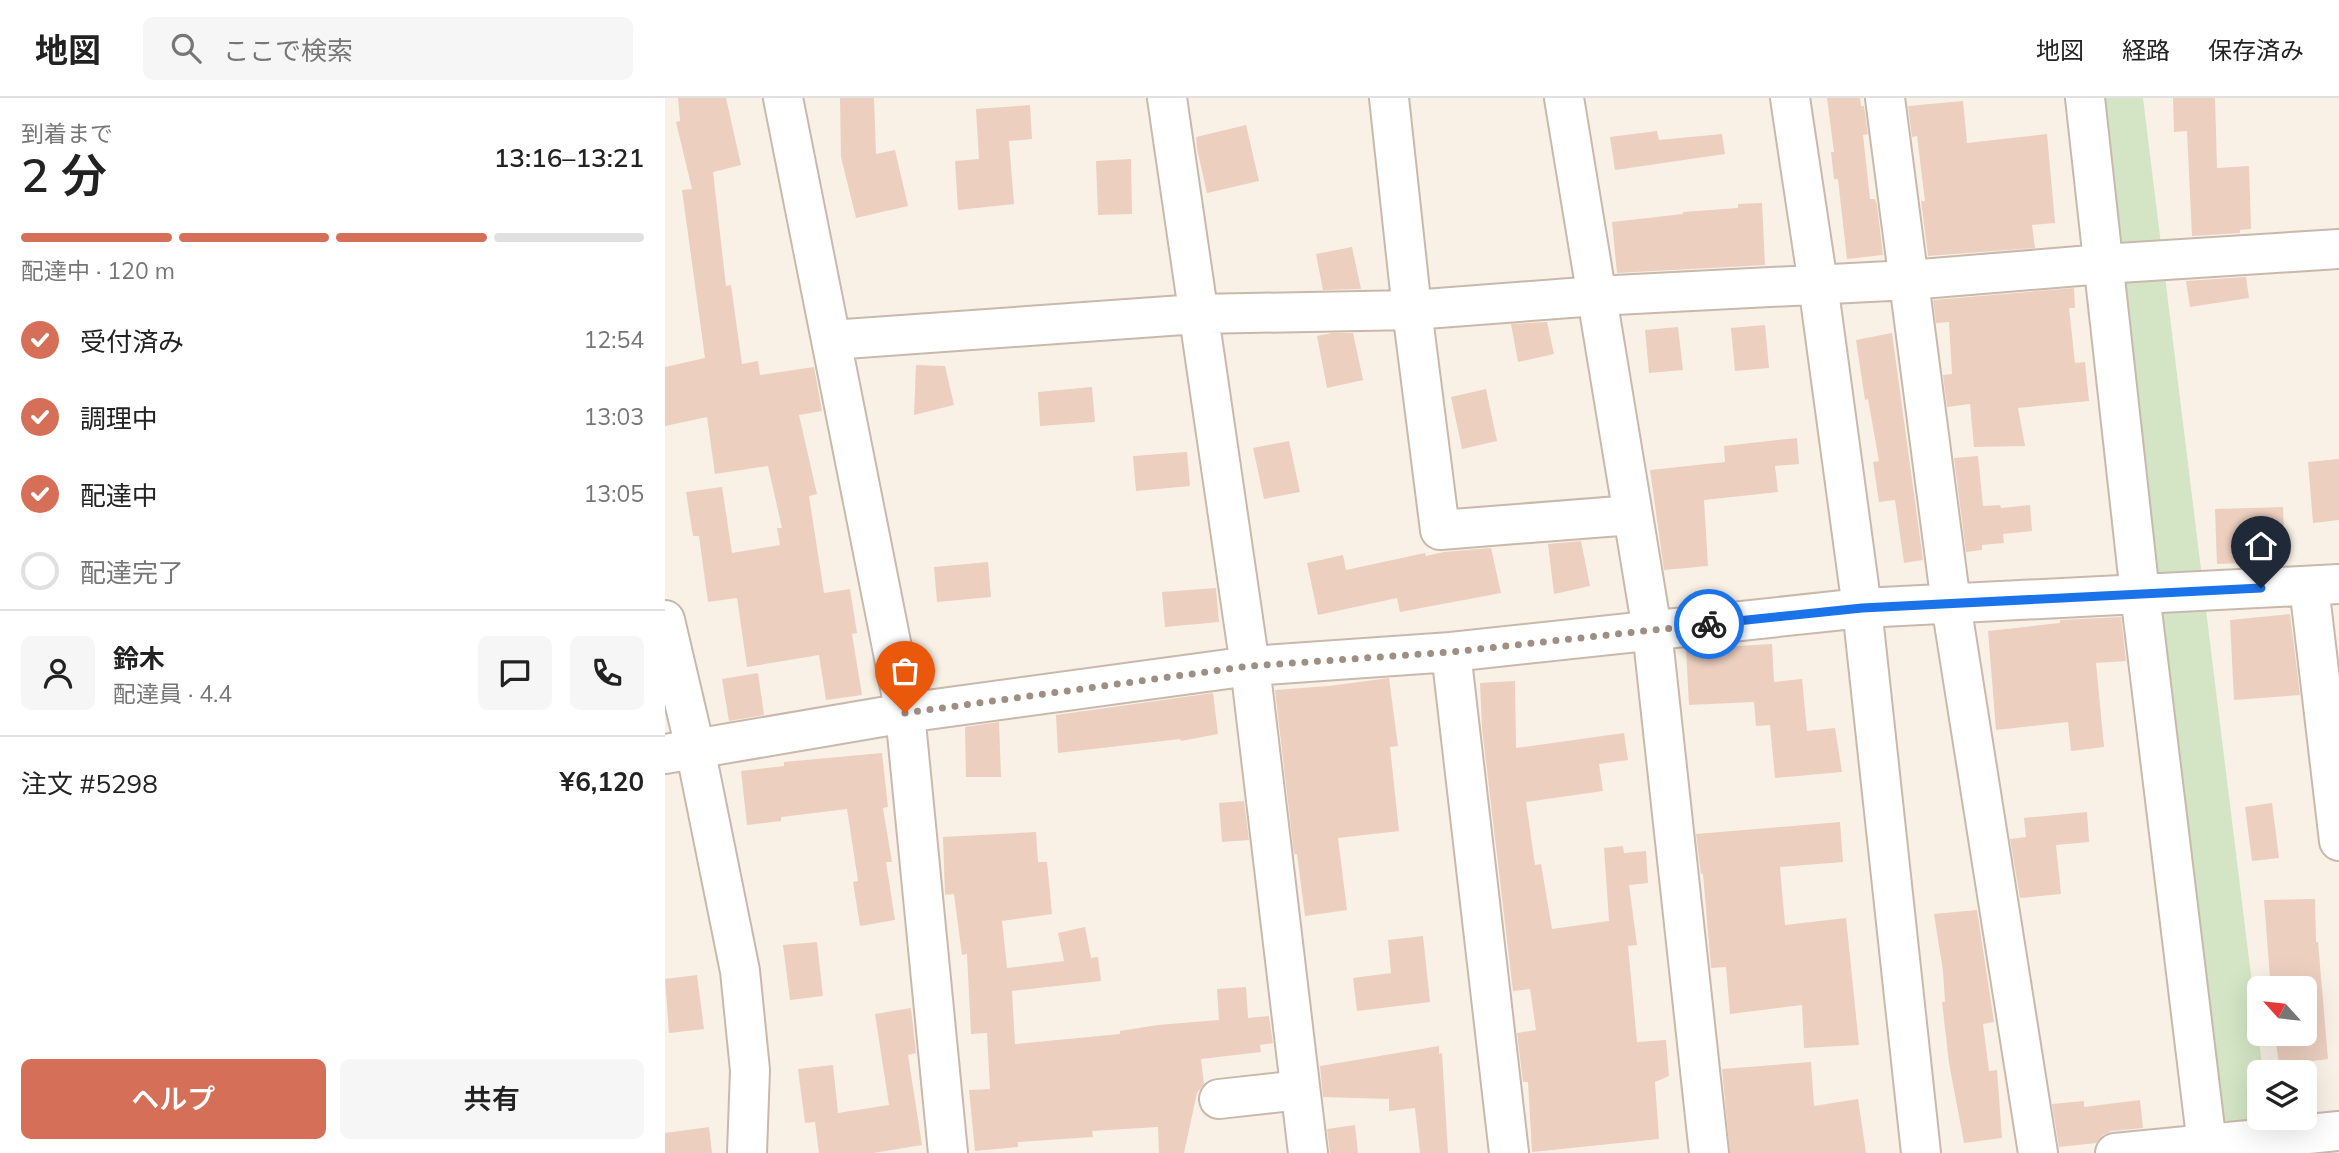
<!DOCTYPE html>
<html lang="ja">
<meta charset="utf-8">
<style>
body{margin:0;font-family:Mulish,"Noto Sans JP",sans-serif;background:#f6f6f6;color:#222;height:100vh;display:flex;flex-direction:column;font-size:26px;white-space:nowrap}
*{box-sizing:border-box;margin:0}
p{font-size:23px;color:#767676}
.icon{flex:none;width:38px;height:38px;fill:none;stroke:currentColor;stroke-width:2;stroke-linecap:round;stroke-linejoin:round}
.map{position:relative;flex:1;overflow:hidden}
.drawer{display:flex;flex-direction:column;background:#fff;width:665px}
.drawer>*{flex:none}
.needle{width:46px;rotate:297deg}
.buttons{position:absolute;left:1582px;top:878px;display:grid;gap:14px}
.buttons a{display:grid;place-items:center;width:70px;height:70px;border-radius:10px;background:#fff;box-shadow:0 7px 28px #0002;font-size:35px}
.pin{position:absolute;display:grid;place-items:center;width:60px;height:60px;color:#fff;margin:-72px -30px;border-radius:50% 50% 50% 0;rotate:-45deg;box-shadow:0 0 7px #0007}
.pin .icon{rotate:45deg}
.courier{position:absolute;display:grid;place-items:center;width:70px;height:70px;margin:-35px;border:5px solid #1a73e8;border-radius:50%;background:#fff;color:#222;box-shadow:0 2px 9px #0007}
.summary em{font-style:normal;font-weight:600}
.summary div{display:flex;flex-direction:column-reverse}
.summary{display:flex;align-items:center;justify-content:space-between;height:119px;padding:0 21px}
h1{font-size:46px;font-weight:600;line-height:52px}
.bar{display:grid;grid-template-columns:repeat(4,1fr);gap:10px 7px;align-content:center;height:84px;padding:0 21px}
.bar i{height:9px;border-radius:5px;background:#e0e0e0}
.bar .current{background:#d66f57}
.bar p{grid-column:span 4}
.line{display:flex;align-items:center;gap:18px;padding:0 21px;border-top:2px solid #e0e0e0}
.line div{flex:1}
.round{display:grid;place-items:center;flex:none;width:74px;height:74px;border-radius:10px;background:#f6f6f6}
ol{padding:0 21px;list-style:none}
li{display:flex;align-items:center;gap:21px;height:77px}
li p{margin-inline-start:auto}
li .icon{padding:7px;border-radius:50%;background:#d66f57;color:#fff;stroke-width:4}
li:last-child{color:#767676}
li i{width:38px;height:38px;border:4px solid #e0e0e0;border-radius:50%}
.action{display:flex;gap:14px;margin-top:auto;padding:14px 21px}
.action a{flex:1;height:80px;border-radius:10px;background:#d66f57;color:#fff;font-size:28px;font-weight:600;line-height:80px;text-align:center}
.action a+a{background:#f6f6f6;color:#222}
header{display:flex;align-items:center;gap:42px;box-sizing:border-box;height:98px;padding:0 35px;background:#fff;border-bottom:2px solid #e0e0e0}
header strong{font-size:33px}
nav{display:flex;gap:38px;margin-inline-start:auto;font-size:24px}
.search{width:490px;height:63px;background:#f6f6f6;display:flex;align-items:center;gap:18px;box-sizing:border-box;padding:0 24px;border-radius:10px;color:#767676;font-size:26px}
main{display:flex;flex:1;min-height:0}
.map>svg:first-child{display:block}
.green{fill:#d3e5c5}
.building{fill:#eccfbf}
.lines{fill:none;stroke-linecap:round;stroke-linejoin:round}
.minor-casing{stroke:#c9b8ac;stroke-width:42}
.minor{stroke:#fff;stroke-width:38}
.done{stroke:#9f8e82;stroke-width:7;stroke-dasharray:0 12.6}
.route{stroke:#1a73e8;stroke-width:9}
</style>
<header>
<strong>地図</strong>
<div class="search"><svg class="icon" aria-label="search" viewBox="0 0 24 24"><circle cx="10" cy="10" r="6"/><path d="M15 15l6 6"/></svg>ここで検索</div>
<nav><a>地図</a><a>経路</a><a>保存済み</a></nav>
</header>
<main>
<section class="drawer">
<div class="summary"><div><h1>2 分</h1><p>到着まで</p></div><em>13:16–13:21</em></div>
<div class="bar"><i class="current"></i><i class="current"></i><i class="current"></i><i></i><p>配達中 · 120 m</p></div>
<ol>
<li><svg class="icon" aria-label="check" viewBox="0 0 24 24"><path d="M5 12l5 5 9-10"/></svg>受付済み<p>12:54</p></li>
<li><svg class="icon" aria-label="check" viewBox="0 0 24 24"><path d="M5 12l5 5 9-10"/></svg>調理中<p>13:03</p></li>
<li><svg class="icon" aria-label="check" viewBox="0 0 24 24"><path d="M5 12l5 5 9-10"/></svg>配達中<p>13:05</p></li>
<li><i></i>配達完了</li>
</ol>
<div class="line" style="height:126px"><a class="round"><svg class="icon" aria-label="person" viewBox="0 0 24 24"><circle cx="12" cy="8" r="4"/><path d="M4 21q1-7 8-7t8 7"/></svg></a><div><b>鈴木</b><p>配達員 · 4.4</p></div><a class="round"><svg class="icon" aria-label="chat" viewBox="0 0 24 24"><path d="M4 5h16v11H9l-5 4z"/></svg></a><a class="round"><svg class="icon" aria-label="phone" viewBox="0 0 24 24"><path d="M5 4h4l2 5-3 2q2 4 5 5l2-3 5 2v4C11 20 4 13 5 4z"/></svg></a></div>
<div class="line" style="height:91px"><div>注文 #5298</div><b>¥6,120</b></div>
<div class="action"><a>ヘルプ</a><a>共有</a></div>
</section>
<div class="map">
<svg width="1674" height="1055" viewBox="0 0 1674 1055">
<rect width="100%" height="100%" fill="#f9f1e5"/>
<path class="green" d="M 1418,0 L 1478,0 L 1598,975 L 1594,975 L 1594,1020 L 1603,1020 L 1607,1055 L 1542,1055 Z"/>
<path class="building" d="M 13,0 L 61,0 L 76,67 L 48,74 L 61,188 L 66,187 L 77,266 L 93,263 L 95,277 L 149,269 L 157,313 L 134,317 L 152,396 L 144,398 L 159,495 L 185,491 L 192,535 L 187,536 L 197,597 L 161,602 L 154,557 L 82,569 L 72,500 L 43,504 L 34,438 L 28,438 L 21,394 L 57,389 L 67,455 L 115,447 L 112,430 L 117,430 L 103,368 L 50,376 L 42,319 L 0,328 L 0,269 L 40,260 L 17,92 L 27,91 L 11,24 L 15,23 Z
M 175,0 L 209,0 L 211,56 L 230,52 L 243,108 L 191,120 L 176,59 Z
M 1162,0 L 1195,0 L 1196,8 L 1199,8 L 1203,36 L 1198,37 L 1205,101 L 1210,101 L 1212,107 L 1218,157 L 1182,161 L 1173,81 L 1169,81 L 1166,54 L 1169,54 Z
M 1508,0 L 1550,0 L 1552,70 L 1584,68 L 1586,131 L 1575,132 L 1575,135 L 1527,138 L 1522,33 L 1509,34 Z
M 1298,3 L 1302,45 L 1382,36 L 1390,125 L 1367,127 L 1370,150 L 1263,158 L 1256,103 L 1260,103 L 1252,38 L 1247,39 L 1243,8 Z
M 365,7 L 367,41 L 344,43 L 349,106 L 293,112 L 290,63 L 314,61 L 311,11 Z
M 581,27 L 594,83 L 542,95 L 532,51 L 531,39 Z
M 992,33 L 994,42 L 1057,36 L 1060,56 L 950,72 L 945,39 Z
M 466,61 L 467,116 L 433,117 L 431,63 Z
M 1097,105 L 1100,167 L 952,175 L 947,124 L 1018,116 L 1018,114 L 1073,110 L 1073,106 Z
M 687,149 L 696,191 L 658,192 L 651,156 Z
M 1581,179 L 1584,200 L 1525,209 L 1521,183 Z
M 1409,190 L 1410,210 L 1404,210 L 1410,265 L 1420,264 L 1424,303 L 1353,310 L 1360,348 L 1309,349 L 1305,306 L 1282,309 L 1278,277 L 1287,276 L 1284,224 L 1271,225 L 1268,202 Z
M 882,224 L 889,256 L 853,264 L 846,226 Z
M 1100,227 L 1104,270 L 1070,273 L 1066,230 Z
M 1013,229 L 1018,272 L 984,275 L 980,232 Z
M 667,235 L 688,235 L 698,282 L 662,290 L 652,238 Z
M 1227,235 L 1258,462 L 1239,465 L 1230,402 L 1214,404 L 1208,364 L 1214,363 L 1203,301 L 1200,302 L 1191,242 Z
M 251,267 L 280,268 L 289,307 L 249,317 Z
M 427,289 L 430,324 L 375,328 L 373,294 Z
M 821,291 L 832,343 L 797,351 L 786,299 Z
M 1132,340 L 1134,366 L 1110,368 L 1113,394 L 1039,402 L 1043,468 L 999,472 L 985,372 L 1060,364 L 1059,348 Z
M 624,343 L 635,394 L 599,401 L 588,350 Z
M 522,354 L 525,388 L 471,393 L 468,358 Z
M 1313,358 L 1318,408 L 1335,407 L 1336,410 L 1365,407 L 1367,433 L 1338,436 L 1339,445 L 1317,447 L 1317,452 L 1301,454 L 1289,360 Z
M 1674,361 L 1674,422 L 1648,425 L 1643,364 Z
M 1618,409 L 1620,463 L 1552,466 L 1550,411 Z
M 916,443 L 925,488 L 889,496 L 883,446 Z
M 826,450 L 836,495 L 735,514 L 732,500 L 653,517 L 642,465 L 678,457 L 681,472 L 760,455 L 761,458 L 779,454 Z
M 323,464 L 326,499 L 272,504 L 269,469 Z
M 551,490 L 554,524 L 500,529 L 497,494 Z
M 1625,516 L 1635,597 L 1569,602 L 1565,522 Z
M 1456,519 L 1461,563 L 1431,565 L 1439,649 L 1406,653 L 1403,624 L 1331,632 L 1323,533 L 1395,525 L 1395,522 Z
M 1107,546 L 1109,584 L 1137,581 L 1142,633 L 1170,630 L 1177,674 L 1110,680 L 1105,627 L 1091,628 L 1089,604 L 1024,607 L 1021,551 Z
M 93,575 L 99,617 L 64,623 L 57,581 Z
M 724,580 L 733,648 L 725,649 L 734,733 L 673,740 L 682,812 L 640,818 L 632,756 L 629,756 L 610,592 L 664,588 Z
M 850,583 L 851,650 L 959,635 L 963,662 L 934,666 L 938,693 L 861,704 L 870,767 L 876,766 L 887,831 L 944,823 L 939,750 L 958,748 L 959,755 L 981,753 L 983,785 L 964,787 L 972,847 L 963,848 L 972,944 L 1001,942 L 1004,978 L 990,984 L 994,1041 L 867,1054 L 863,984 L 858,984 L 852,935 L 871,932 L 865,891 L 848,893 L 817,630 L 815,585 Z
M 548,595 L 553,636 L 516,643 L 515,641 L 393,655 L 391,617 Z
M 334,624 L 336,679 L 301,679 L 300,629 Z
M 217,655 L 223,709 L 218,710 L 227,764 L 221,764 L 230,822 L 195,828 L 188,784 L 193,783 L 182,711 L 116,719 L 116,723 L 82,727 L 76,673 L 119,668 L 119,664 Z
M 579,703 L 584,742 L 557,744 L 554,705 Z
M 1607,705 L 1614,760 L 1587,763 L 1580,709 Z
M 1422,714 L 1424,744 L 1391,747 L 1396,796 L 1355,800 L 1345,741 L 1361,739 L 1359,720 Z
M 1175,724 L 1178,764 L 1115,769 L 1120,827 L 1181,820 L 1194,947 L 1139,950 L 1137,907 L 1065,916 L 1061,869 L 1046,870 L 1038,776 L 1036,776 L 1031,736 Z
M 371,734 L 373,764 L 382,764 L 387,816 L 337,823 L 342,870 L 399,863 L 393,835 L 420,829 L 426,860 L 433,859 L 436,883 L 347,893 L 350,946 L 455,936 L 455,933 L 493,927 L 554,922 L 552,891 L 581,889 L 583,920 L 604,918 L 608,945 L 595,947 L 596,954 L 536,961 L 539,986 L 532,995 L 519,1055 L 494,1055 L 493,1029 L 427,1033 L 428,1039 L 353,1044 L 353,1049 L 310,1053 L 304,992 L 325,991 L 322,935 L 306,936 L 302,856 L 297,857 L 289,796 L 280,797 L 278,739 Z
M 1650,801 L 1651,844 L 1653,844 L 1663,961 L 1614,967 L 1610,936 L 1640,936 L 1640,891 L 1618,891 L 1617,880 L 1605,880 L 1599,802 Z
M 1312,812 L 1329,924 L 1318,926 L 1324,973 L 1332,972 L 1337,1040 L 1299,1045 L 1284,965 L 1277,904 L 1280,904 L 1278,873 L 1269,816 Z
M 758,838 L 765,904 L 692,913 L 688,880 L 726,875 L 723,842 Z
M 152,844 L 158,898 L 125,902 L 118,847 Z
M 32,877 L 39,931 L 4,935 L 0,881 Z
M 246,910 L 251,955 L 243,957 L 257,1047 L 208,1055 L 154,1055 L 150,1024 L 140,1025 L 133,971 L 168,967 L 173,1015 L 224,1007 L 210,916 Z
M 774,948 L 774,956 L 777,955 L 783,1055 L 755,1055 L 750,1010 L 724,1013 L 724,1001 L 658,999 L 655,968 Z
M 1146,964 L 1149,1008 L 1193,1001 L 1201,1055 L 1065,1055 L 1057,971 Z
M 1475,1002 L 1478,1030 L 1447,1033 L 1438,1037 L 1431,1045 L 1394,1049 L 1387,1006 L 1419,1003 L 1419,1009 Z
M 690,1027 L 693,1055 L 665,1055 L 662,1031 Z
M 44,1029 L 47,1055 L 0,1055 L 0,1035 Z"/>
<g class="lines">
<defs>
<path id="minor" d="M 118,0 L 240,615 L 283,1055
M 502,0 L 585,568 L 643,1055
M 724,0 L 747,212 L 775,432 L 967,417
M 899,0 L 987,532 L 1044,1055
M 1125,0 L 1153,186 L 1197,510 L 1256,1055
M 1220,0 L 1286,506 L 1373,1055
M 1420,0 L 1475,496 L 1543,1055
M 166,242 L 532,216 L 747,212 L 931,198 L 1244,182 L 1438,166 L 1674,151
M 1644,488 L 1674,743
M 0,522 L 30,650 L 75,873 L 85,972 L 82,1055
M 786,554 L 844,1055
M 0,656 L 240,615 L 585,568 L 786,554 L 1197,510 L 1674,486
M 554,1001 L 635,992
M 1450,1055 L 1674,1033"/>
</defs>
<use href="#minor" class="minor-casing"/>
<use href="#minor" class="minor"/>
</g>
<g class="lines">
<path class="done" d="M 240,615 L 585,568 L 786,554 L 1044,526"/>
<path class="route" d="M 1044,526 L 1197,510 L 1596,490"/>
</g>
</svg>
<div class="buttons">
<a><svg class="needle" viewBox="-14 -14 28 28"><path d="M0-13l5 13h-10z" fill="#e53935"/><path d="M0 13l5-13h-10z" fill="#767676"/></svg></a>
<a><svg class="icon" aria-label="layers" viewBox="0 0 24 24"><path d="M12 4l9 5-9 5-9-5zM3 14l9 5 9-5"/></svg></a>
</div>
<div class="pin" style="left:240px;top:615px;background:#ea580c"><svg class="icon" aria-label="bag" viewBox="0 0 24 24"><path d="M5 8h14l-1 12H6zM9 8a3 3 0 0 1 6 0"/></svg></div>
<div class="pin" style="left:1596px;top:490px;background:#1f2937"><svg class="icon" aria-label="home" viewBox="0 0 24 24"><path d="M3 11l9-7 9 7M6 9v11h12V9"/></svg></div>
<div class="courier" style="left:1044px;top:526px"><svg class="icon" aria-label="bike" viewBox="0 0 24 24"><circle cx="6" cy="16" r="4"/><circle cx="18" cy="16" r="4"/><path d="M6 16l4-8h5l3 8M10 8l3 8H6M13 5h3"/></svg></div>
</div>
</main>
